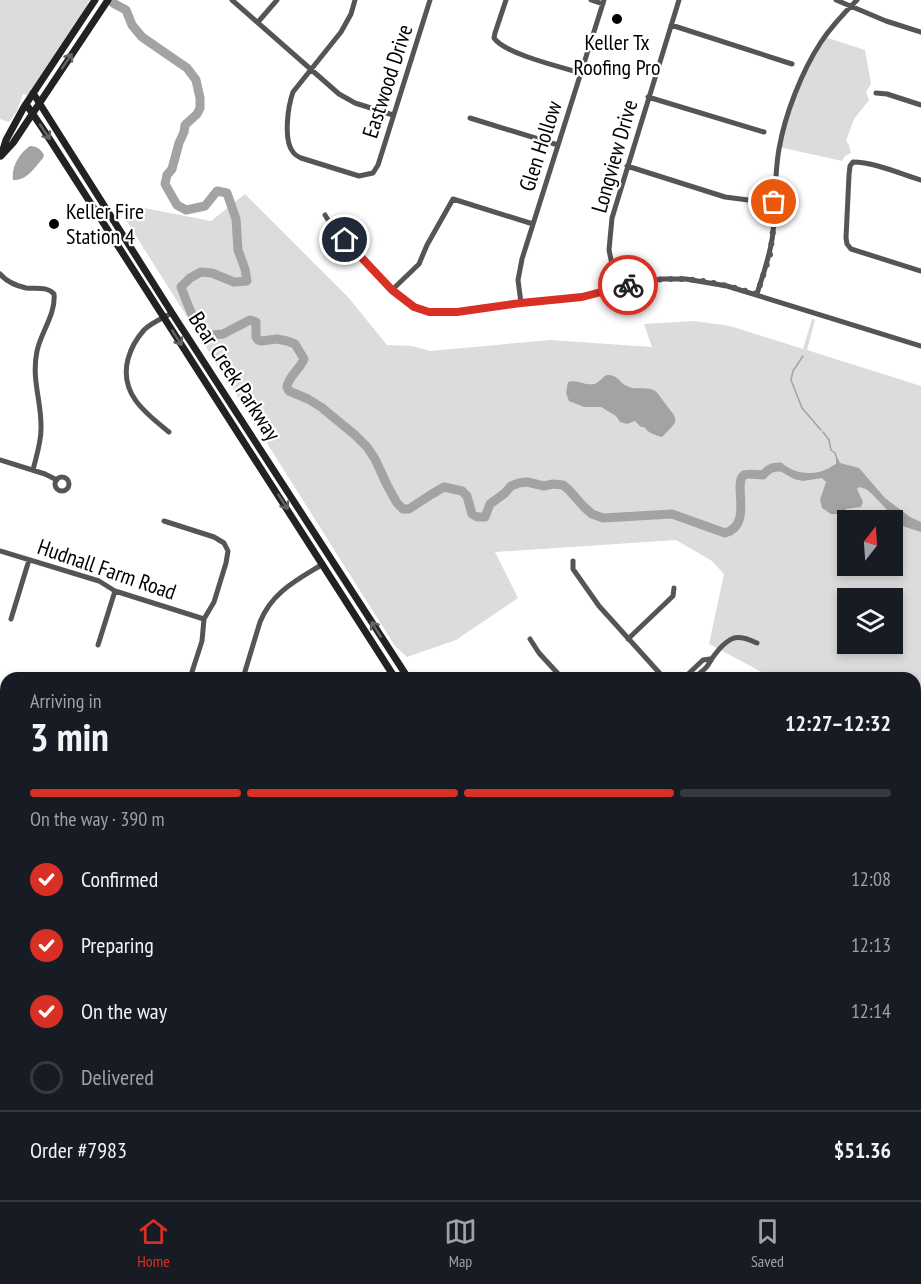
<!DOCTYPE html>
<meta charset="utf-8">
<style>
body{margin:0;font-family:"PT Sans Narrow",sans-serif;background:#20242c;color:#f1f3f6;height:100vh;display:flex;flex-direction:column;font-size:22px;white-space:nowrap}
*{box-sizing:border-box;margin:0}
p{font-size:20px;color:#9ea1a6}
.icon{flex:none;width:33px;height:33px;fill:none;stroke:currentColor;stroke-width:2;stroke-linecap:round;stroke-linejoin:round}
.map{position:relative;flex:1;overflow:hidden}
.drawer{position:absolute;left:0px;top:672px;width:921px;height:528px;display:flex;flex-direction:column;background:#171b24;border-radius:18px 18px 0 0;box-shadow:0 3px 9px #0003}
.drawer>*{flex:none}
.needle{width:39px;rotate:17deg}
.buttons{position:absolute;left:837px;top:510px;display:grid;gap:12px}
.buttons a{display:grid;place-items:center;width:66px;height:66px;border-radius:0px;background:#171b24;box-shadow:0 3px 9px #0003;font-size:30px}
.pin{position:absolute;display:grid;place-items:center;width:51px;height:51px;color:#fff;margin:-26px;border:3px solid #fff;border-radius:50%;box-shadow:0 2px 6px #0007}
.courier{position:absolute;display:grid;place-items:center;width:60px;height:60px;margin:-30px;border:4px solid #d93025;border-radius:50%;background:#fff;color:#222;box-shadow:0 2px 8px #0007}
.summary em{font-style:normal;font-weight:700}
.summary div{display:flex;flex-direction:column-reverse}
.summary{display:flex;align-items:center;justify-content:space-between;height:102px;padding:0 30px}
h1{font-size:39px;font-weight:700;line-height:45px}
.bar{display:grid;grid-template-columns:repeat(4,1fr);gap:9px 6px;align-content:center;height:72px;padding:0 30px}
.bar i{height:8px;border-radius:4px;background:#363941}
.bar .selected{background:#d93025}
.bar p{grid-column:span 4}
.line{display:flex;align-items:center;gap:15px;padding:0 30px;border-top:2px solid #363941}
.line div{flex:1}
ol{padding:0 30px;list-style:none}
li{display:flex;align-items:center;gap:18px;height:66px}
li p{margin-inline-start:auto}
li .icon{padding:6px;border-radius:50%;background:#d93025;color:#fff;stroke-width:4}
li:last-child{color:#9ea1a6}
li i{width:33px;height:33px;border:3px solid #363941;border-radius:50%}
.tab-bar{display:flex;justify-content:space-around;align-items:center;height:84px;border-top:2px solid #363941;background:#171b24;font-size:16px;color:#9ea1a6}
.tab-bar a{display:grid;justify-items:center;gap:3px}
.tab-bar .selected{color:#d93025}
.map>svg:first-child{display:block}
.green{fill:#dcdcdc;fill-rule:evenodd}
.water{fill:#a3a3a3}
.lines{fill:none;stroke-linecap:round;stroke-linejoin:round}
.stream{stroke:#a3a3a3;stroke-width:1.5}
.river{stroke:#a3a3a3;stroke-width:9}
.minor{stroke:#555;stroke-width:5}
.tertiary{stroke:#555;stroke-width:6}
.secondary{stroke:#222;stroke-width:7}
.oneway{stroke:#646464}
.done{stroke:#595959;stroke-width:6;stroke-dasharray:0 10.8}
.route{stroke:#d93025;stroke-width:8}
.poi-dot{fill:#000;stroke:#fff;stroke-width:2}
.labels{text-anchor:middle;stroke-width:4.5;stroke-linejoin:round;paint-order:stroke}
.poi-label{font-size:22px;fill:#000;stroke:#fff}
.street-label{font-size:22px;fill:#000;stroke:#fff}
</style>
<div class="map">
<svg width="921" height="1200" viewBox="0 0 921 1200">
<rect width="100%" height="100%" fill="#fff"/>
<path class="green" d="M 0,0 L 90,0 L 58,57 L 32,97 L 23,94 L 17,111 L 9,122 L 0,119 Z
M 825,37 L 865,50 L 871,84 L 866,92 L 869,100 L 854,119 L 846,141 L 849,145 L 851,153 L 845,156 L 842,161 L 779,147 L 799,83 Z
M 245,194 L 348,297 L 387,345 L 412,346 L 430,351 L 550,340 L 652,347 L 644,324 L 694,321 L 730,326 L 803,349 L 812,319 L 815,320 L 807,350 L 921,386 L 921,755 L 915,752 L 915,678 L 773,678 L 709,644 L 724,574 L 712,561 L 676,540 L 495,552 L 518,598 L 456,640 L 407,657 L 395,646 L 124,217 L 139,207 L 211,221 ZM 848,520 L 892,520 L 892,566 L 848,566 ZM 848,598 L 892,598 L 892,644 L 848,644 Z"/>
<path class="water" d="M 30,146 C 36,146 41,149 44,155 L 43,158 C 35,167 27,181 13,180 C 11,168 19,153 30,146 Z
M 607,375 C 619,375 618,382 627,386 C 634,390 643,387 651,389 C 658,391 660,397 664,402 C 679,421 680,419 662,437 C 655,435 648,433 644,427 L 641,427 L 635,421 L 627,424 L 620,422 L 616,416 L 601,407 L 584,407 L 569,401 L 566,393 L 568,382 C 577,379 585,386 594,384 C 599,383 602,377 607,375 Z
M 836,457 L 838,459 L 840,463 L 859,468 L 885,498 L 910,517 L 921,522 L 921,532 L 896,524 L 893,522 L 892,520 L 882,520 L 883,518 L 891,516 L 891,514 L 871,493 L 866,489 L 859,487 L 857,489 L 863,502 L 861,507 L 846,509 L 846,510 L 850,513 L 849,515 L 845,517 L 839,514 L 831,514 L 822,508 L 820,500 L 826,482 L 822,478 L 803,481 L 794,479 L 780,471 L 773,471 L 769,468 L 770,464 C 781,461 784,466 793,470 C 803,474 818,474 827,469 C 830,468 833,465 836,464 Z"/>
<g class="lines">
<path class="stream" d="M 803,356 L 793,371 L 791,380 L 802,408 L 821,430
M 823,432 L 829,440 L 831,450 L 835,453 L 837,459
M 915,837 L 921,835"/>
<path class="river" d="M 111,0 L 113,3 L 126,10 L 132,25 L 142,37 L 187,68 L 196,80 L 200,98 L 200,108 L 197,114 L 185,125 L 184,132 L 179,143 L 172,169 L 167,175 L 165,184 L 177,205 L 186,210 L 205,206 L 217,191 L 227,193 L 236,219 L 238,250 L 245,269 L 247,281 L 234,282 L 212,273 L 201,272 L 190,278 L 181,287 C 188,305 194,323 206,338 L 210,338 L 213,335 L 223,334 L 250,320 L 256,322 L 256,337 L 258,340 L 261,341 L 277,339 L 287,341 L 295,344 L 304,359 C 300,369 288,377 287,387 L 289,391 L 308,399 L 321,407 L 355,435 L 367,447 L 375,459 L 387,485 L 397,503 L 403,509 L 409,509 L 432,494 L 444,487 L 462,491 L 467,496 L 472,514 L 477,517 L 485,517 L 490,504 L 505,493 L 511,486 L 519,483 L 527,482 L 544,486 L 553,484 L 563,485 L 569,490 L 584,507 L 592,514 L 603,518 L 672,514 L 725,533 C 754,525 732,483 744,475 C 747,473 758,475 763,475 C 768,469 772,467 780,467"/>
<path class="minor" d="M 232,0 L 339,94 L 355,103 L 393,115
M 355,0 L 351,14 L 341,32 L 293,92 C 288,106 283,140 293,152 C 294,154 299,157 301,158 L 359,176 L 373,173 L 378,165 L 430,0
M 506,0 L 495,33 L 494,38 C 505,54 561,67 581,73
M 591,0 L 603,4
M 836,0 L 886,21 L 921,32
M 258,22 L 277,0
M 671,25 L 792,64
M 876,93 L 887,94 L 921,105
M 648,97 L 764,132
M 470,118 L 558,145
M 627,166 L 725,197 L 748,200 L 774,202
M 921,180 C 901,174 874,162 853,162 L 850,166 L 849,175 L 846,238 L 847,244 L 851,249 L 921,271
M 325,215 L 330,223 L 392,290 L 414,307 L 429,312 L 457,312 L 521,303 L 582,297 L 638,283 L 662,279 L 686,279 L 727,286 L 921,346
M 0,274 C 6,281 17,286 26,288 C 36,289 47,286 54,294 C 56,314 41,332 37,351 C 31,380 42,402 41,429 C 41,443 36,457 33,470
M 617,288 L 609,250 L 612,218 L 679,0
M 392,290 L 419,264 L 427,245 L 453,199 L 533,224
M 757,294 C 763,274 771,254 773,232 C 776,204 774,177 779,149 C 785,114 802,71 821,42 C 831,27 844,13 857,0
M 521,303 L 518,280 L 522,259 L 604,0
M 169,432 C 145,413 119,393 128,359 C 131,348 136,339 144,330 C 151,323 163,318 172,313
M 0,460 L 45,474 L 57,480
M55 484a7 7 0 1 1 14 0a7 7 0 1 1-14 0Z
M 164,521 L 214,537 L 224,543 L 228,551 L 226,563 L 214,602 L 204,619 L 202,641 L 190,678
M 0,551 L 99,581 L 115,591 L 204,619
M 573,561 L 573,569 L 599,606 L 664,678
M 11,619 L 29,560
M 530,639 L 539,653 L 562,678
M 628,639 L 673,596 L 674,588
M 98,645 L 115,591
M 243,678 L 260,622 C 272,592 297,580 323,564
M 463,678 L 464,678
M 684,678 L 703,660 L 710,659
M 694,678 C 698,674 705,670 708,665 C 713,656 723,642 734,638 C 742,636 750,640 757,643
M 0,717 L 6,719
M 915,792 L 921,796
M 0,822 L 6,824
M 915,879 L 921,876
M 0,929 L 6,931
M 915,952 L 921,954
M 915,993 L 921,975
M 0,1034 L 6,1036
M 915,1164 L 921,1144
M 192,1194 L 213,1200
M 685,1194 L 692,1200
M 748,1194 L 754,1200
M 132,1200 L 134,1194
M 398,1200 L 400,1194
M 830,1200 L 832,1194
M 904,1200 L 906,1194"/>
<path class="tertiary" d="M 678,1200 L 682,1194"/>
<path class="secondary" d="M 33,93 L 172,313 L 408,678
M 26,104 L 45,132 L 395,678
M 2,153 L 6,140 L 24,107 L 95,0
M 1,156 L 13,143 L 108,0
M 915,1003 L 921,1006
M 915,1015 L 921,1017"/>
</g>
<defs><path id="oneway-shaft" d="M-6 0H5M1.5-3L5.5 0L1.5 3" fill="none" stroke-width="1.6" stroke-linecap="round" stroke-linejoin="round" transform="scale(1.5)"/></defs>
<g class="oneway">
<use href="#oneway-shaft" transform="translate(67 61) rotate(-56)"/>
<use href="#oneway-shaft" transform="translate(45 132) rotate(56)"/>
<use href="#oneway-shaft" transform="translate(177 338) rotate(57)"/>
<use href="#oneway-shaft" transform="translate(283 502) rotate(57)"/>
<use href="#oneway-shaft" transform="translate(376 629) rotate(-122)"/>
</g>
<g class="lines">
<path class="done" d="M 628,285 C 679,273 707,280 757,294 L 770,255 L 773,231 L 774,202"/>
<path class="route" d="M 345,240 L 392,290 L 414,307 L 429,312 L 457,312 L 521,303 L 582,297 L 628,285"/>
</g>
<g class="poi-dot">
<circle cx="617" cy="19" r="6"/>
<circle cx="54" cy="224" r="6"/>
</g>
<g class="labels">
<g class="poi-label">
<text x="617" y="50">Keller Tx<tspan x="617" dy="25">Roofing Pro</tspan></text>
<text x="66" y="219" text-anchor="start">Keller Fire<tspan x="66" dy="25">Station 4</tspan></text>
</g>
<g class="street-label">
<text transform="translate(387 81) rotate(-72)" y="8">Eastwood Drive</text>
<text transform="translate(540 146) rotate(-72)" y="8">Glen Hollow</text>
<text transform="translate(614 156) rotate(-74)" y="8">Longview Drive</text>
<text transform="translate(235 376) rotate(57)" y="8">Bear Creek Parkway</text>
<text transform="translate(107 569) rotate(19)" y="8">Hudnall Farm Road</text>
</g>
</g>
</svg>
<div class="buttons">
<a><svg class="needle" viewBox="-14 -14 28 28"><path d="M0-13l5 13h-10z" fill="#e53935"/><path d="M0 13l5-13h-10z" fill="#9ea1a6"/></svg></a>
<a><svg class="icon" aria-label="layers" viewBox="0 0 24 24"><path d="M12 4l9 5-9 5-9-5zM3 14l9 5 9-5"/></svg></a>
</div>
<div class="pin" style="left:774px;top:202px;background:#ea580c"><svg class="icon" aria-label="bag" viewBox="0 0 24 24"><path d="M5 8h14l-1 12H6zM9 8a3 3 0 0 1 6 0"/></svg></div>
<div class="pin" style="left:345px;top:240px;background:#1f2937"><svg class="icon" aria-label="home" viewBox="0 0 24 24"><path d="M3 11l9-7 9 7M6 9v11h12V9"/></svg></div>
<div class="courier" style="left:628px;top:285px"><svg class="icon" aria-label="bike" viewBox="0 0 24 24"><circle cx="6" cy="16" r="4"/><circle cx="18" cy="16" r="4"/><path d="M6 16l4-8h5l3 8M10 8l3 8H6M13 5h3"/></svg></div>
<section class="drawer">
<div class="summary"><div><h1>3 min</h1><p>Arriving in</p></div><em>12:27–12:32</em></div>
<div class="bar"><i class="selected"></i><i class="selected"></i><i class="selected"></i><i></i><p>On the way · 390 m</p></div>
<ol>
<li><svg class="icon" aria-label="check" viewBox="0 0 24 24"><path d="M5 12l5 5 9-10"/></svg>Confirmed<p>12:08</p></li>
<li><svg class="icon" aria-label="check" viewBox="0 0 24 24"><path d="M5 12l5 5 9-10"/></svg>Preparing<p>12:13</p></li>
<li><svg class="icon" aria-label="check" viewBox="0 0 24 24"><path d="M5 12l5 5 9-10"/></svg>On the way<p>12:14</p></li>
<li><i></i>Delivered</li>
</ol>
<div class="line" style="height:78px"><div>Order #7983</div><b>$51.36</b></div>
</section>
</div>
<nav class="tab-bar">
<a class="selected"><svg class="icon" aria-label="home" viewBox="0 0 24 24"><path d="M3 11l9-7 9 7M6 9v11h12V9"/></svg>Home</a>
<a><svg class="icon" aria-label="map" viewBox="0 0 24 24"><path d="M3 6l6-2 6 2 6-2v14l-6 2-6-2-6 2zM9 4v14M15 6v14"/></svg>Map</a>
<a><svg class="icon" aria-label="saved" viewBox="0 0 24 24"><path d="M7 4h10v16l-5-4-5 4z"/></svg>Saved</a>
</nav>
